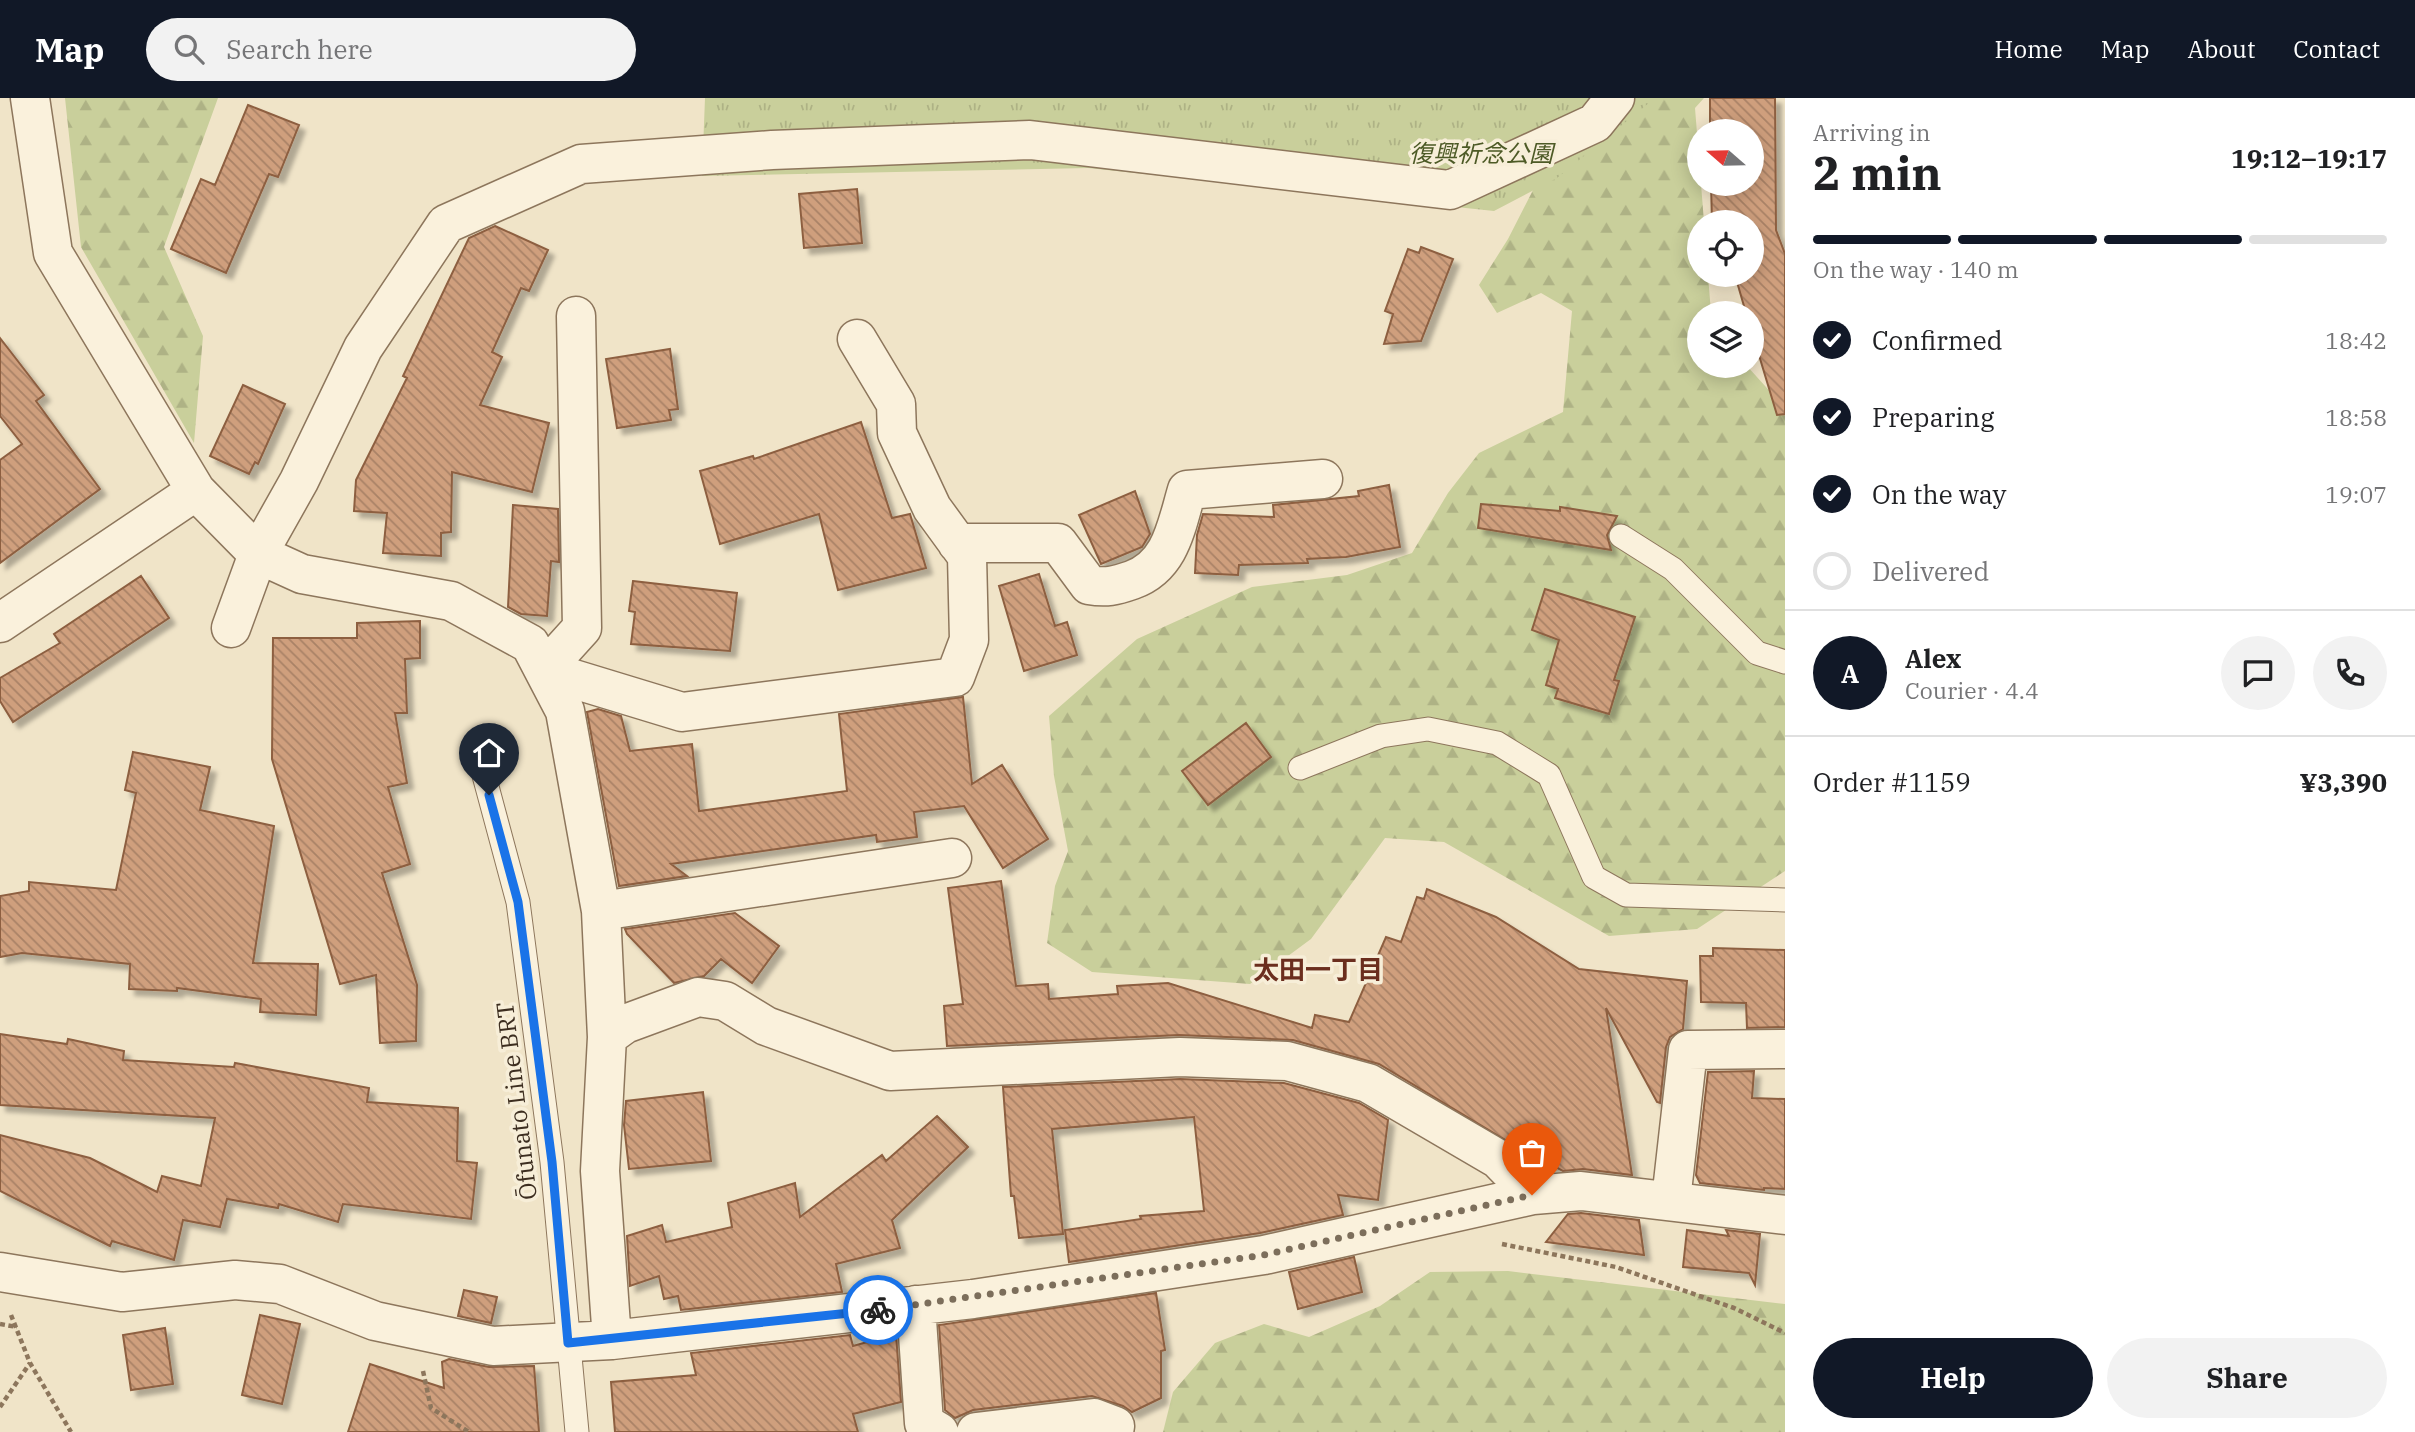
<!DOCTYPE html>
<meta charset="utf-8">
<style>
body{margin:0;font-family:"IBM Plex Serif","Noto Sans JP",serif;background:#f2f2f2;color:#202124;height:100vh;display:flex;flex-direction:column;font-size:26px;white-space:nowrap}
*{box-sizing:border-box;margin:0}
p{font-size:23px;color:#757577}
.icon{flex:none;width:38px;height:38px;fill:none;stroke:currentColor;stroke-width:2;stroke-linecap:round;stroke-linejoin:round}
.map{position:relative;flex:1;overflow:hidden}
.sheet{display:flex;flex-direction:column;background:#fff;width:630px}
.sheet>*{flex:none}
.needle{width:46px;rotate:290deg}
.buttons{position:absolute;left:1687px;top:21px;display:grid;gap:14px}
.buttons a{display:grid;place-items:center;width:77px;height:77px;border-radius:50%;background:#fff;box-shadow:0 4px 18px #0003;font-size:35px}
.pin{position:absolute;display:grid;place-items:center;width:60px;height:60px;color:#fff;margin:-72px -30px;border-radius:50% 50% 50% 0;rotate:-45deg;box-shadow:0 0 7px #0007}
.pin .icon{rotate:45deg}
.courier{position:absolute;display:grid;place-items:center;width:70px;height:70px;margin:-35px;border:5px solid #1a73e8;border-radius:50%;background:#fff;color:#222;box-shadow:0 2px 9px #0007}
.overview em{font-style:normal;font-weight:700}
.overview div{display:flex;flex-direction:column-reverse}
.overview{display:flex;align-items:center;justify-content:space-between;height:119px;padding:0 28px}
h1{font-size:46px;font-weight:700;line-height:52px}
.bar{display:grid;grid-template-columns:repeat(4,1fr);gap:10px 7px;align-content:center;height:84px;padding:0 28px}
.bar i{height:9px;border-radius:5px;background:#e0e0e0}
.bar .current{background:#111827}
.bar p{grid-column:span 4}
.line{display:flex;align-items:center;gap:18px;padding:0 28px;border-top:2px solid #e0e0e0}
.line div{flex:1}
.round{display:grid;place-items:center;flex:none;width:74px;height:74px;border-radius:37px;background:#f2f2f2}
ol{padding:0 28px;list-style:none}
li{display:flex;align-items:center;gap:21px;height:77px}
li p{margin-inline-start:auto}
li .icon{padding:7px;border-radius:50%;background:#111827;color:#fff;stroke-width:4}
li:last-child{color:#757577}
li i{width:38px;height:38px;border:4px solid #e0e0e0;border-radius:50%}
.action{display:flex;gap:14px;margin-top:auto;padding:14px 28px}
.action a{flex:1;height:80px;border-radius:42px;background:#111827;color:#fff;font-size:28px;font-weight:700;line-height:80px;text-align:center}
.action a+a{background:#f2f2f2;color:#202124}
header{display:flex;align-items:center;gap:42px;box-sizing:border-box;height:98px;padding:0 35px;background:#111827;color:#fff}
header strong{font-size:33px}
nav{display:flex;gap:38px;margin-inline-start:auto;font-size:24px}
.search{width:490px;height:63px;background:#f2f2f2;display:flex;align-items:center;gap:18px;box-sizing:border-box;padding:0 24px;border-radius:38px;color:#757577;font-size:26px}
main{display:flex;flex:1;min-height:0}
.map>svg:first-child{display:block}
.forest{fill:url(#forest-firs)}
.park{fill:url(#park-tufts)}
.building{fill:url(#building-back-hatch);stroke:#8d5f41;stroke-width:2;filter:url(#shadow)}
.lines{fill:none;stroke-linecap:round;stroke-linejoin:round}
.service-casing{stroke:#8d765c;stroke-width:25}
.minor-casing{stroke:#8d765c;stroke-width:41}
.path{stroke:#8d765c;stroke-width:4.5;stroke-dasharray:5 3.5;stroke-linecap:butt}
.service{stroke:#faf1dc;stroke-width:23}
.minor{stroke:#faf1dc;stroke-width:38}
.done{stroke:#7c6e5b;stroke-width:7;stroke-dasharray:0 12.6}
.route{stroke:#1a73e8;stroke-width:9}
.labels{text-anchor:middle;stroke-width:7;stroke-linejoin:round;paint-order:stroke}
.park-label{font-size:24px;font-style:italic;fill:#4d5a26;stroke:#f7eed8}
.street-label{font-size:24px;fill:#3d2e20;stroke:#f7eed8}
.neighbourhood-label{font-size:26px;font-weight:bold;fill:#6b2e1e;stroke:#f7eed8}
</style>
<header>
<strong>Map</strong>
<div class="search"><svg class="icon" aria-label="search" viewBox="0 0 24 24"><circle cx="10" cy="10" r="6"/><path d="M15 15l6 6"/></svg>Search here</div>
<nav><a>Home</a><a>Map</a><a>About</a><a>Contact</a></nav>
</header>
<main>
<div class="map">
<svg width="1785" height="1334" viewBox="0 0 1785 1334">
<defs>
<pattern id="forest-firs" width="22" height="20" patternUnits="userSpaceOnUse" patternTransform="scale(1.75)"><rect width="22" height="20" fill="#c9cf9b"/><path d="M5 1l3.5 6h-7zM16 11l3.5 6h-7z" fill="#aeb285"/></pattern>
<pattern id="park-tufts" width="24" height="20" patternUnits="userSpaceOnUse" patternTransform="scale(1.75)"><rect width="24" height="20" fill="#c9cf9b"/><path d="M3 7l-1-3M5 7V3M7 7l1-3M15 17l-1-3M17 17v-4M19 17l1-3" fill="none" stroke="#aeb285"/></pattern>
<pattern id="building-back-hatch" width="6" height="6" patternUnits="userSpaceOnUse" patternTransform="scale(1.75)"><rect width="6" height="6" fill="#cf9f7d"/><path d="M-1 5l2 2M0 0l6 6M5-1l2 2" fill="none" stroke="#a98266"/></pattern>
<filter id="shadow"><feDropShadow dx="6" dy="6" stdDeviation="2" flood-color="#0004"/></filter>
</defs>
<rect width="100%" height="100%" fill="#f0e4c8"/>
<path class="forest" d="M 65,0 L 218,0 L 164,149 L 203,238 L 194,345 L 81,149 Z
M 1580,0 L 1704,0 L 1695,10 L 1704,124 L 1699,124 L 1699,177 L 1708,177 L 1711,215 L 1699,215 L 1699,268 L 1747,268 L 1775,299 L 1785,297 L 1785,773 L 1697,831 L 1609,838 L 1444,744 L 1385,740 L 1311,841 L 1250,886 L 1092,874 L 1047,845 L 1055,788 L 1068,753 L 1054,678 L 1049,618 L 1137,541 L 1252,489 L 1347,477 L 1412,455 L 1448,395 L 1479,355 L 1563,314 L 1572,213 L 1541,195 L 1497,215 L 1479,187 L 1508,141 Z
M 1508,1173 L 1785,1206 L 1785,1334 L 1163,1334 L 1173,1294 L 1215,1245 L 1264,1226 L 1309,1239 L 1380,1208 L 1430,1174 Z"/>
<path class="park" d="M 705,0 L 1655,0 L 1557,80 L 1494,113 L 1088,70 L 702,78 Z"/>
<path class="building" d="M 1710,0 L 1775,0 L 1776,132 L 1785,156 L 1785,316 L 1777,317 L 1752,234 L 1752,215 L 1746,215 L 1735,177 L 1752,177 L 1752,124 L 1712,124 L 1711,86 L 1752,86 L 1752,33 L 1710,33 Z
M 248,7 L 299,27 L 278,79 L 269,76 L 226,175 L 171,151 L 201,81 L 215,87 Z
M 857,91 L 862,145 L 804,150 L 799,96 Z
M 495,128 L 548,152 L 529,193 L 521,190 L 492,254 L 502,259 L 480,307 L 549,325 L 532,394 L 452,374 L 451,434 L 441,435 L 441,458 L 383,455 L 387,415 L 354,413 L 356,382 L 407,280 L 403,278 L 469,140 Z
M 1421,149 L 1453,161 L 1421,243 L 1384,246 L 1393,216 L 1385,213 L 1408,151 L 1419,155 Z
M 0,240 L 44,297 L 36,303 L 100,391 L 0,465 L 0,362 L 22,346 L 0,318 Z
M 670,251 L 678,311 L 669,312 L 671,322 L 617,330 L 606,261 Z
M 243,287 L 285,306 L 258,366 L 255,364 L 249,376 L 210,358 Z
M 861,324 L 892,420 L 910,416 L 926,470 L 838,492 L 819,416 L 720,446 L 700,373 L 753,358 L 754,361 Z
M 1389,387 L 1400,449 L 1346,459 L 1307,461 L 1308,465 L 1239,467 L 1238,477 L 1195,475 L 1197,437 L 1203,416 L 1274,419 L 1273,407 L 1359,398 L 1358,393 Z
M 1135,393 L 1150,436 L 1142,449 L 1101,466 L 1079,417 Z
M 1481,406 L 1560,413 L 1560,409 L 1617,418 L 1607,437 L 1611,452 L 1478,430 Z
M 513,407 L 558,411 L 559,464 L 551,463 L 547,518 L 521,516 L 508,509 Z
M 1039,476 L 1055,528 L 1067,524 L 1077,557 L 1024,573 L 999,488 Z
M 141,478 L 169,520 L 13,624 L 0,603 L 0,580 L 60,545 L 54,536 Z
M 633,483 L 737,495 L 730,553 L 631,546 L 635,514 L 629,513 Z
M 1545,491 L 1635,519 L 1614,582 L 1619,583 L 1609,616 L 1555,600 L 1558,591 L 1546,587 L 1559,542 L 1532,532 Z
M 420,523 L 420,560 L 405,561 L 407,615 L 395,615 L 407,685 L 388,689 L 410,766 L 382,775 L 417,887 L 416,943 L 380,945 L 376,877 L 340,886 L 272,661 L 273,540 L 357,540 L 357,525 Z
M 963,599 L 972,686 L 1002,667 L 1048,741 L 1003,770 L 964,708 L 914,714 L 917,739 L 877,744 L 876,737 L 671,766 L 687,778 L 619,788 L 587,614 L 598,611 L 621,618 L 630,653 L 692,646 L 699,713 L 847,693 L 839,616 Z
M 1246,625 L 1271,659 L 1208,707 L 1182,673 Z
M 133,654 L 210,669 L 200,712 L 274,728 L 253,865 L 318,866 L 316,917 L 260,914 L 261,901 L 177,890 L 177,893 L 129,891 L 130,866 L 22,855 L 0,859 L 0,798 L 29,793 L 29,784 L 116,792 L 136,695 L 125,692 Z
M 1001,783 L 1016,888 L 1048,886 L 1049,901 L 1118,896 L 1117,888 L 1168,885 L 1312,930 L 1315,917 L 1349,924 L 1386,839 L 1401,844 L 1417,799 L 1424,801 L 1427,791 L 1496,819 L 1579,871 L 1687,883 L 1683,931 L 1670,939 L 1666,949 L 1660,1005 L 1657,1004 L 1606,910 L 1632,1077 L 1583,1071 L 1563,1073 L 1517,1049 L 1379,966 L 1293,942 L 1179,937 L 947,948 L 944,908 L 963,906 L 948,790 Z
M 735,815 L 779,848 L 752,885 L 721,861 L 704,878 L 674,885 L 627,836 L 625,831 Z
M 1713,850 L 1785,852 L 1785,929 L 1747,930 L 1746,905 L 1701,904 L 1700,858 L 1713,858 Z
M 0,936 L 67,946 L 68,941 L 124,953 L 123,962 L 234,969 L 235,965 L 369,990 L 367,1004 L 458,1010 L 457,1063 L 477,1065 L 471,1121 L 343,1106 L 338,1124 L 279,1106 L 278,1110 L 227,1101 L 220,1129 L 183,1122 L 174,1162 L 112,1143 L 110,1148 L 0,1093 L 0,1037 L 90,1060 L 157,1094 L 162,1078 L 201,1088 L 215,1020 L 0,1007 Z
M 1754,973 L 1752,1000 L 1785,1001 L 1785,1091 L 1764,1090 L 1764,1092 L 1700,1085 L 1696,1077 L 1708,974 Z
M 1180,981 L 1284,985 L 1359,1005 L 1388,1022 L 1378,1102 L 1338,1097 L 1343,1117 L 1260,1135 L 1069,1164 L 1065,1132 L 1141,1121 L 1140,1118 L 1204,1113 L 1194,1019 L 1052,1031 L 1063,1136 L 1019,1140 L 1014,1098 L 1011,1098 L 1003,989 Z
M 703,994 L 711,1063 L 629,1071 L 624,1027 L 626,1003 Z
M 937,1018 L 968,1049 L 892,1122 L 900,1150 L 836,1166 L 842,1194 L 681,1212 L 678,1198 L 664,1201 L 659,1178 L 630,1188 L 627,1138 L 662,1127 L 666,1144 L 732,1129 L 728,1105 L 795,1085 L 800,1119 L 882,1057 L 886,1063 Z
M 1581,1115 L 1639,1122 L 1644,1157 L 1546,1144 L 1568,1116 Z
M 1687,1132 L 1729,1138 L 1726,1132 L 1760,1136 L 1755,1187 L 1749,1175 L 1683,1169 Z
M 1354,1159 L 1362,1194 L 1298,1211 L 1289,1174 Z
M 464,1192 L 497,1199 L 491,1225 L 458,1218 Z
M 1156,1195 L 1165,1252 L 1161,1253 L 1161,1300 L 1132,1314 L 1123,1308 L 1092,1298 L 973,1312 L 955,1320 L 945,1312 L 939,1227 Z
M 260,1217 L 300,1226 L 282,1306 L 242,1297 Z
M 165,1230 L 173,1286 L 131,1292 L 123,1237 Z
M 896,1236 L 901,1304 L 853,1316 L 858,1334 L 615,1334 L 611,1284 L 696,1277 L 691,1255 L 850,1237 L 853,1248 Z
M 449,1261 L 489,1269 L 534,1268 L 539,1334 L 348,1334 L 370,1266 L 444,1290 L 442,1264 Z"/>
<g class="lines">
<defs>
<path id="service" d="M 1621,438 L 1673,471 L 1757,555 L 1785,564
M 482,670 L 518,804 L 552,1064 L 577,1334
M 1300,670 L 1381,638 L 1428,631 L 1497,645 L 1549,677 L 1594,779 L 1626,797 L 1785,802"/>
<path id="minor" d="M 30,0 L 53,155 L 196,393 L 258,456 L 302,476 L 451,503 L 530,546 L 565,613 L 601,813 L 607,939 L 600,1073 L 612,1242
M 576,218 L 582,530 L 544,572 L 682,614 L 955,579 L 969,542 L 967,458 L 932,410 L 897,335 L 896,306 L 857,241
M 957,445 L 1058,445 L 1089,487 C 1106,490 1115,488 1132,482 C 1171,468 1176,429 1187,392 L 1323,381
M 0,525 L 196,393
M 231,530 L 258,456 L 299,383 L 363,250 L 446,126 L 581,66 L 772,52 L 1030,42 L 1450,92 L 1595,25 L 1615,0
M 601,813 L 952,760
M 607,939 L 625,926 L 698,899 L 725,903 L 766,928 L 890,973 L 1180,959 L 1287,963 L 1368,985 L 1498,1061 L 1533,1097
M 1671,1102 L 1688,952 L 1785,951
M 0,1174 L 122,1194 L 235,1182 L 280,1186 L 375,1223 L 493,1248 L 612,1242 L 973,1201 L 1264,1157 L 1533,1097 L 1581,1093 L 1785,1117
M 916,1207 L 924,1325 L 939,1334
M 976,1334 L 1094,1320 L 1115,1328 L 1114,1334"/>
</defs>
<use href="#service" class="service-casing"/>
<use href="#minor" class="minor-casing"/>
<path class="path" d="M 1502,1146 L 1616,1169 L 1734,1210 L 1785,1235
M 11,1217 L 30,1265 L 71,1334
M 0,1226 L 17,1229
M 423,1273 L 431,1310 L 469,1334
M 0,1309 L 30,1265"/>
<use href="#service" class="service"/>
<use href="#minor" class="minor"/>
</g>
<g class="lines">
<path class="done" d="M 878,1212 L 1264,1157 L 1532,1097"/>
<path class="route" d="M 489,697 L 518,804 L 552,1064 L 568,1245 L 878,1212"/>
</g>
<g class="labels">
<g class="park-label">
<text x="1481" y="64">復興祈念公園</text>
</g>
<g class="street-label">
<text transform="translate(517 1003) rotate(-97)" y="8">Ōfunato Line BRT</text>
</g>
<g class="neighbourhood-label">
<text x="1318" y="881">太田一丁目</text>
</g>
</g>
</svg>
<div class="buttons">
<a><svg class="needle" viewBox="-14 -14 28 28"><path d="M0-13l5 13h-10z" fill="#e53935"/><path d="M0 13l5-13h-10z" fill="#757577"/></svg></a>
<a><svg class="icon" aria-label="locate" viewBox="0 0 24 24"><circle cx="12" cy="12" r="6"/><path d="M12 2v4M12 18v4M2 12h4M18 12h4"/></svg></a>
<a><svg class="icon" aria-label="layers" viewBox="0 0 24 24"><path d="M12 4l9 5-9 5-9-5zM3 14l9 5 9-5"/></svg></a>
</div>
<div class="pin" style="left:1532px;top:1097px;background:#ea580c"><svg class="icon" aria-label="bag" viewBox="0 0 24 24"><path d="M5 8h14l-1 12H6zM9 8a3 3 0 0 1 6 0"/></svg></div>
<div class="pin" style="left:489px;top:697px;background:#1f2937"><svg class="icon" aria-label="home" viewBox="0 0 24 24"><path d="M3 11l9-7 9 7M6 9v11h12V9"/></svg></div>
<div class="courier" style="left:878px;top:1212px"><svg class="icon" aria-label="bike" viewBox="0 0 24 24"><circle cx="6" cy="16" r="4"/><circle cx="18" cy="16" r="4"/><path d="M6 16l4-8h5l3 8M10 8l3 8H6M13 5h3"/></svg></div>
</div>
<section class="sheet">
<div class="overview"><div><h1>2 min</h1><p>Arriving in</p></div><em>19:12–19:17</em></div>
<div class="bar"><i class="current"></i><i class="current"></i><i class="current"></i><i></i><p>On the way · 140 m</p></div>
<ol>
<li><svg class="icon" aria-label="check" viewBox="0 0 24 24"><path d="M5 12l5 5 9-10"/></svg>Confirmed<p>18:42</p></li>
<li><svg class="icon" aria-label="check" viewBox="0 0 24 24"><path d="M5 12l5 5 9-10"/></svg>Preparing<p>18:58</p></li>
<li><svg class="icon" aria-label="check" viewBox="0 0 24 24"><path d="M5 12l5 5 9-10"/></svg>On the way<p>19:07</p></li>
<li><i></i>Delivered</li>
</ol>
<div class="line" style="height:126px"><b class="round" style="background:#111827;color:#fff">A</b><div><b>Alex</b><p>Courier · 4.4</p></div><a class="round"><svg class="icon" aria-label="chat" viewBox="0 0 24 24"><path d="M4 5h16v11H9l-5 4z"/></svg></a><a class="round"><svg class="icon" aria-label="phone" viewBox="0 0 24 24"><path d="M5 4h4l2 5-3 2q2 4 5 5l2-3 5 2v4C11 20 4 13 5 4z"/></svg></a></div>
<div class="line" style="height:91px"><div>Order #1159</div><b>¥3,390</b></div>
<div class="action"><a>Help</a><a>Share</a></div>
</section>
</main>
